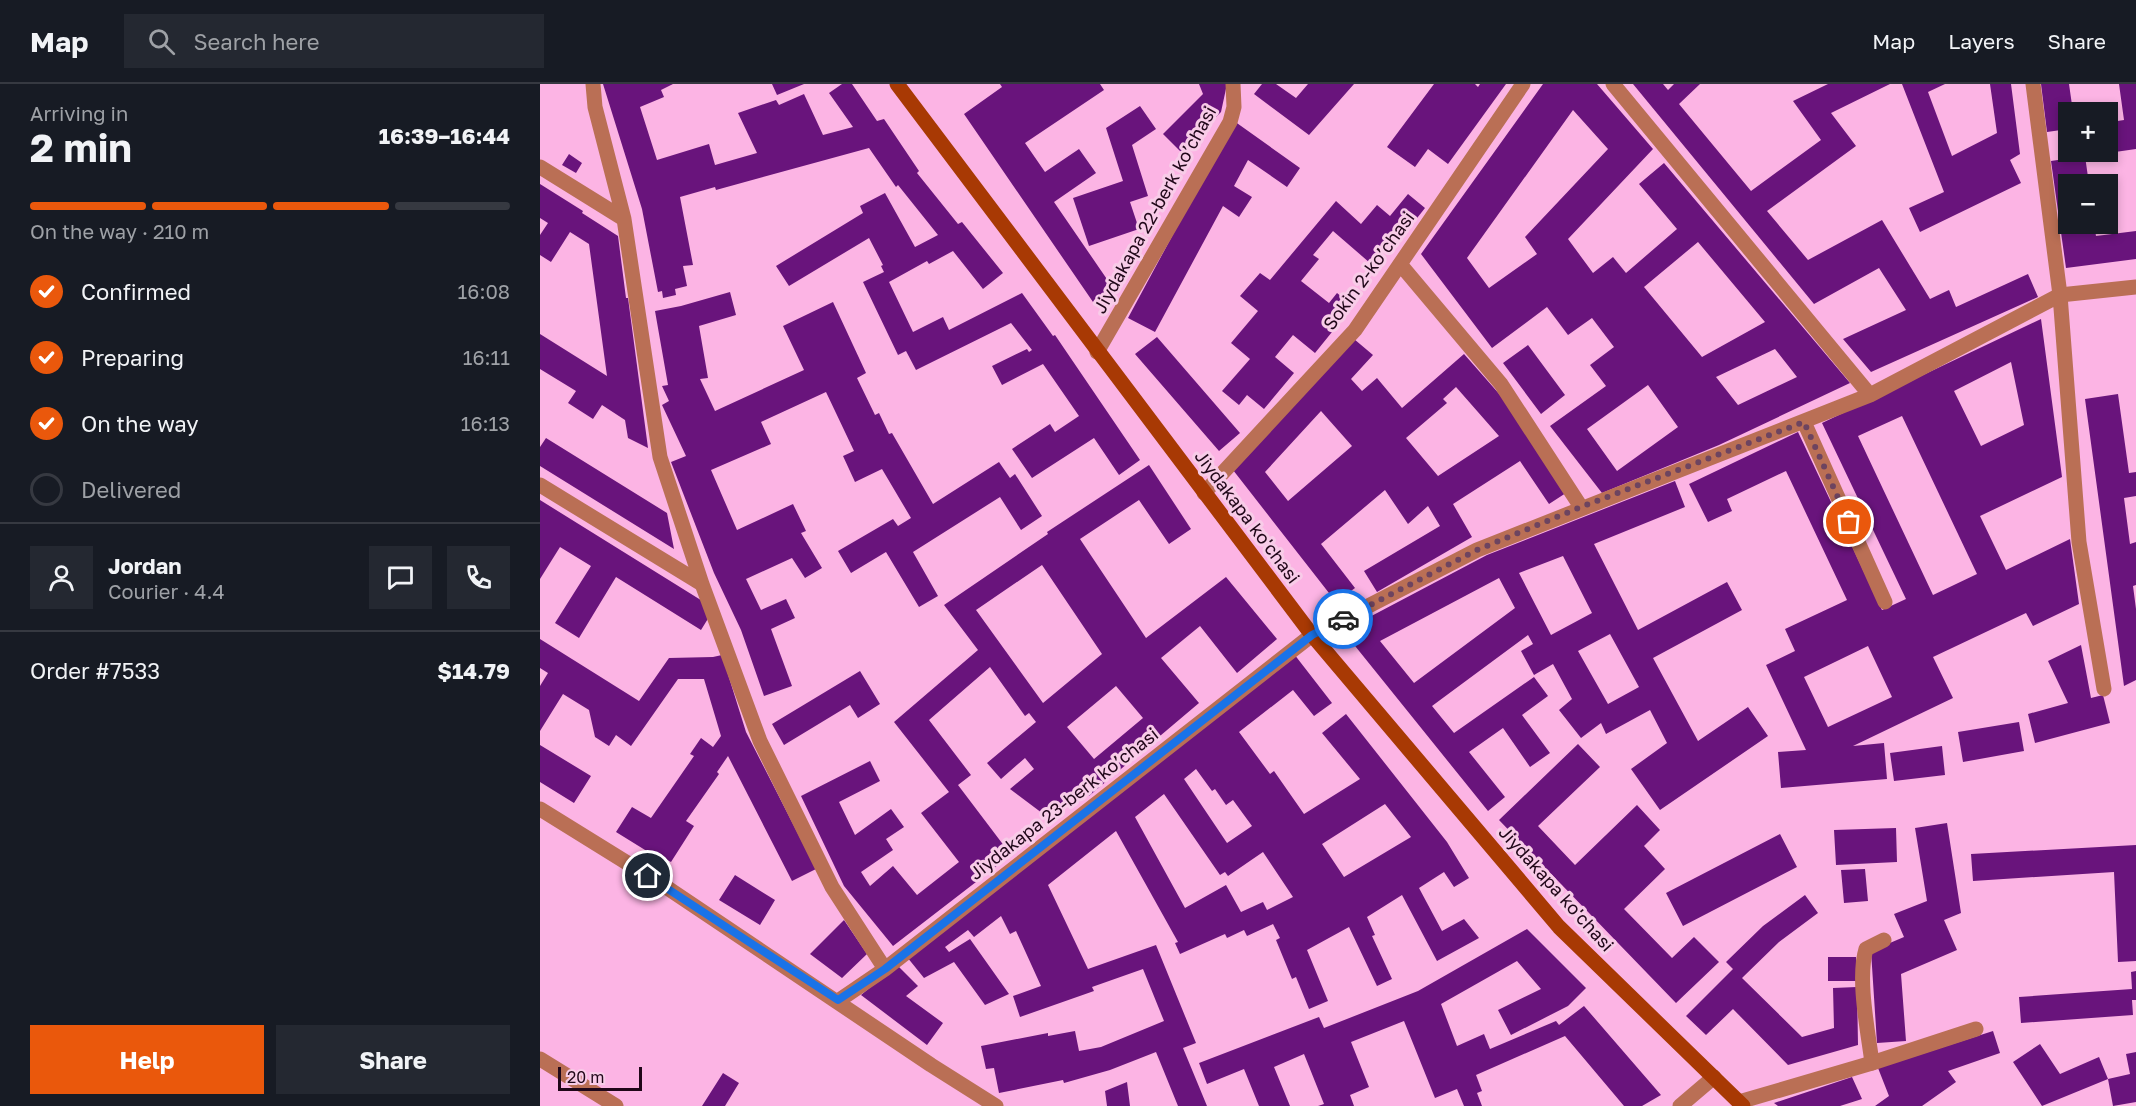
<!DOCTYPE html>
<meta charset="utf-8">
<style>
body{margin:0;font-family:"Golos Text",sans-serif;background:#242831;color:#f1f3f6;height:100vh;display:flex;flex-direction:column;font-size:22px;white-space:nowrap}
*{box-sizing:border-box;margin:0}
p{font-size:20px;color:#9ea1a6}
.icon{flex:none;width:33px;height:33px;fill:none;stroke:currentColor;stroke-width:2;stroke-linecap:round;stroke-linejoin:round}
.map{position:relative;flex:1;overflow:hidden}
.side{display:flex;flex-direction:column;background:#171b24;width:540px}
.side>*{flex:none}
.fabs{position:absolute;left:1518px;top:18px;display:grid;gap:12px}
.fabs a{display:grid;place-items:center;width:60px;height:60px;border-radius:0px;background:#171b24;box-shadow:0 3px 9px #0003;font-size:30px}
.scale{position:absolute;left:18px;bottom:15px;width:84px;box-sizing:border-box;padding-left:6px;border:3px solid #200719;border-top:0;font-size:16px;line-height:21px;white-space:nowrap;color:#200719;-webkit-text-stroke:4px #f8cce8;paint-order:stroke}
.pin{position:absolute;display:grid;place-items:center;width:51px;height:51px;color:#fff;margin:-26px;border:3px solid #fff;border-radius:50%;box-shadow:0 2px 6px #0007}
.courier{position:absolute;display:grid;place-items:center;width:60px;height:60px;margin:-30px;border:4px solid #1a73e8;border-radius:50%;background:#fff;color:#222;box-shadow:0 2px 8px #0007}
.head em{font-style:normal;font-weight:700}
.head div{display:flex;flex-direction:column-reverse}
.head{display:flex;align-items:center;justify-content:space-between;height:102px;padding:0 30px}
h1{font-size:39px;font-weight:700;line-height:45px}
.bar{display:grid;grid-template-columns:repeat(4,1fr);gap:9px 6px;align-content:center;height:72px;padding:0 30px}
.bar i{height:8px;border-radius:4px;background:#363941}
.bar .active{background:#ea580c}
.bar p{grid-column:span 4}
.line{display:flex;align-items:center;gap:15px;padding:0 30px;border-top:2px solid #363941}
.line div{flex:1}
.round{display:grid;place-items:center;flex:none;width:63px;height:63px;border-radius:0px;background:#242831}
ol{padding:0 30px;list-style:none}
li{display:flex;align-items:center;gap:18px;height:66px}
li p{margin-inline-start:auto}
li .icon{padding:6px;border-radius:50%;background:#ea580c;color:#fff;stroke-width:4}
li:last-child{color:#9ea1a6}
li i{width:33px;height:33px;border:3px solid #363941;border-radius:50%}
.cta{display:flex;gap:12px;margin-top:auto;padding:12px 30px}
.cta a{flex:1;height:69px;border-radius:0px;background:#ea580c;color:#fff;font-size:24px;font-weight:700;line-height:69px;text-align:center}
.cta a+a{background:#242831;color:#f1f3f6}
header{display:flex;align-items:center;gap:36px;box-sizing:border-box;height:84px;padding:0 30px;background:#171b24;border-bottom:2px solid #363941}
header strong{font-size:28px}
nav{display:flex;gap:33px;margin-inline-start:auto;font-size:21px}
.search{width:420px;height:54px;background:#242831;display:flex;align-items:center;gap:15px;box-sizing:border-box;padding:0 21px;border-radius:0px;color:#9ea1a6;font-size:22px}
main{display:flex;flex:1;min-height:0}
.map>svg:first-child{display:block}
.building{fill:#69147c;fill-rule:evenodd}
.lines{fill:none;stroke-linecap:round;stroke-linejoin:round}
.lane{stroke:#ba6f55;stroke-width:15}
.street{stroke:#ba6f55;stroke-width:15}
.secondary{stroke:#a83904;stroke-width:15}
.done{stroke:#6d4460;stroke-width:6;stroke-dasharray:0 10.8}
.route{stroke:#1a73e8;stroke-width:8}
.labels{text-anchor:middle;stroke-width:6;stroke-linejoin:round;paint-order:stroke}
.street-label{font-size:18px;fill:#200719;stroke:#f8cce8}
</style>
<header>
<strong>Map</strong>
<div class="search"><svg class="icon" aria-label="search" viewBox="0 0 24 24"><circle cx="10" cy="10" r="6"/><path d="M15 15l6 6"/></svg>Search here</div>
<nav><a>Map</a><a>Layers</a><a>Share</a></nav>
</header>
<main>
<section class="side">
<div class="head"><div><h1>2 min</h1><p>Arriving in</p></div><em>16:39–16:44</em></div>
<div class="bar"><i class="active"></i><i class="active"></i><i class="active"></i><i></i><p>On the way · 210 m</p></div>
<ol>
<li><svg class="icon" aria-label="check" viewBox="0 0 24 24"><path d="M5 12l5 5 9-10"/></svg>Confirmed<p>16:08</p></li>
<li><svg class="icon" aria-label="check" viewBox="0 0 24 24"><path d="M5 12l5 5 9-10"/></svg>Preparing<p>16:11</p></li>
<li><svg class="icon" aria-label="check" viewBox="0 0 24 24"><path d="M5 12l5 5 9-10"/></svg>On the way<p>16:13</p></li>
<li><i></i>Delivered</li>
</ol>
<div class="line" style="height:108px"><a class="round"><svg class="icon" aria-label="person" viewBox="0 0 24 24"><circle cx="12" cy="8" r="4"/><path d="M4 21q1-7 8-7t8 7"/></svg></a><div><b>Jordan</b><p>Courier · 4.4</p></div><a class="round"><svg class="icon" aria-label="chat" viewBox="0 0 24 24"><path d="M4 5h16v11H9l-5 4z"/></svg></a><a class="round"><svg class="icon" aria-label="phone" viewBox="0 0 24 24"><path d="M5 4h4l2 5-3 2q2 4 5 5l2-3 5 2v4C11 20 4 13 5 4z"/></svg></a></div>
<div class="line" style="height:78px"><div>Order #7533</div><b>$14.79</b></div>
<div class="cta"><a>Help</a><a>Share</a></div>
</section>
<div class="map">
<svg width="1596" height="1022" viewBox="0 0 1596 1022">
<rect width="100%" height="100%" fill="#fcb4e4"/>
<path class="building" d="M 63,0 L 133,0 L 121,6 L 124,13 L 100,23 L 117,76 L 169,60 L 175,81 L 217,69 L 198,29 L 236,16 L 239,21 L 264,10 L 283,51 L 313,43 L 289,9 L 302,0 L 312,0 L 337,37 L 344,35 L 379,87 L 377,89 L 418,140 L 422,138 L 463,189 L 443,205 L 413,167 L 389,180 L 387,177 L 349,198 L 373,248 L 403,233 L 409,246 L 482,209 L 513,252 L 515,251 L 600,376 L 579,391 L 554,354 L 492,394 L 472,365 L 510,340 L 515,348 L 539,332 L 503,280 L 462,301 L 452,282 L 487,265 L 489,268 L 492,266 L 471,239 L 376,286 L 366,267 L 358,271 L 323,198 L 344,188 L 341,182 L 343,181 L 329,154 L 249,202 L 236,182 L 323,129 L 320,122 L 345,109 L 375,163 L 398,151 L 358,101 L 356,103 L 329,64 L 176,106 L 175,103 L 140,113 L 153,181 L 143,182 L 147,202 L 135,205 L 136,211 L 123,214 L 122,207 L 118,208 L 102,125 Z
M 232,0 L 264,0 L 237,11 Z
M 460,0 L 560,0 L 564,6 L 485,59 L 505,88 L 539,65 L 556,89 L 514,118 L 573,204 L 553,218 L 424,30 L 462,3 Z
M 659,0 L 687,0 L 681,28 L 641,68 L 623,50 L 663,10 Z
M 722,0 L 736,0 L 756,14 L 768,0 L 814,0 L 769,51 L 714,10 Z
M 894,0 L 935,0 L 938,3 L 940,0 L 966,0 L 908,80 L 888,65 L 875,83 L 847,63 Z
M 1003,0 L 1057,0 L 1113,65 L 1028,155 L 1053,189 L 1073,173 L 1086,189 L 1137,145 L 1099,100 L 1124,79 L 1310,299 L 1179,361 L 1062,409 L 1010,342 L 1066,302 L 1050,281 L 1074,263 L 1052,234 L 1028,251 L 1007,223 L 952,264 L 881,170 ZM 1033,26 L 1068,65 L 985,153 L 997,170 L 949,204 L 927,174 ZM 1158,158 L 1225,238 L 1162,273 L 1104,203 ZM 1235,265 L 1257,293 L 1198,321 L 1176,293 ZM 1108,301 L 1138,343 L 1077,387 L 1047,345 Z
M 1093,0 L 1123,0 L 1128,6 L 1134,0 L 1160,0 L 1139,20 L 1211,107 L 1281,56 L 1253,17 L 1288,0 L 1350,0 L 1291,29 L 1316,62 L 1227,127 L 1268,176 L 1342,136 L 1390,215 L 1409,206 L 1416,223 L 1488,190 L 1498,213 L 1331,288 L 1303,255 L 1366,226 L 1339,184 L 1274,220 Z
M 1362,0 L 1405,0 L 1388,8 L 1412,72 L 1457,49 L 1450,0 L 1471,0 L 1480,70 L 1470,76 L 1481,99 L 1380,148 L 1369,124 L 1404,108 Z
M 1501,0 L 1529,0 L 1533,28 L 1528,28 L 1528,45 L 1507,48 Z
M 1579,0 L 1596,0 L 1596,65 L 1575,68 L 1571,38 L 1584,36 Z
M 600,22 L 616,45 L 592,61 L 608,112 L 590,118 L 599,145 L 549,162 L 533,114 L 583,97 L 566,44 Z
M 694,37 L 760,84 L 747,103 L 708,76 L 694,102 L 712,113 L 699,133 L 683,122 L 615,248 L 588,234 Z
M 29,70 L 42,79 L 36,89 L 22,81 Z
M 1545,72 L 1549,100 L 1528,100 L 1528,140 L 1554,140 L 1556,152 L 1596,147 L 1596,175 L 1526,184 L 1511,77 Z
M 0,100 L 43,127 L 42,129 L 78,152 L 86,214 L 88,214 L 108,364 L 88,354 L 85,336 L 62,321 L 53,335 L 28,319 L 36,307 L 0,285 L 0,250 L 67,292 L 49,160 L 30,148 L 11,178 L 0,171 L 0,151 L 8,139 L 0,134 Z
M 868,110 L 885,124 L 851,167 L 846,162 L 830,179 L 793,147 L 773,171 L 779,175 L 761,197 L 789,219 L 797,209 L 813,222 L 775,269 L 753,251 L 735,273 L 754,289 L 724,325 L 707,311 L 699,321 L 682,307 L 710,275 L 691,259 L 718,227 L 700,212 L 720,189 L 730,196 L 796,117 L 821,140 L 837,121 L 850,132 Z
M 190,208 L 196,231 L 159,242 L 168,294 L 160,295 L 175,327 L 264,286 L 243,242 L 293,218 L 326,289 L 317,294 L 335,331 L 339,329 L 349,350 L 352,349 L 393,420 L 459,378 L 470,394 L 475,390 L 502,432 L 481,446 L 460,413 L 373,468 L 398,512 L 379,523 L 346,468 L 311,489 L 298,467 L 353,435 L 358,442 L 371,434 L 342,385 L 315,398 L 303,372 L 314,367 L 286,308 L 221,338 L 231,360 L 171,386 L 197,446 L 253,420 L 266,447 L 261,449 L 282,484 L 265,494 L 252,474 L 206,495 L 221,526 L 246,515 L 255,534 L 231,545 L 252,602 L 224,612 L 201,546 L 174,489 L 131,378 L 146,372 L 122,321 L 129,317 L 122,302 L 128,301 L 115,227 L 141,222 Z
M 1501,235 L 1522,393 L 1440,432 L 1466,486 L 1530,455 L 1539,520 L 1493,542 L 1486,529 L 1393,573 L 1413,614 L 1313,662 L 1344,659 L 1347,695 L 1241,704 L 1238,668 L 1266,666 L 1226,581 L 1255,567 L 1245,545 L 1307,516 L 1246,387 L 1187,415 L 1192,427 L 1168,438 L 1149,400 L 1258,348 L 1342,526 L 1366,515 L 1282,339 ZM 1471,278 L 1484,341 L 1441,362 L 1414,307 ZM 1362,332 L 1437,490 L 1393,511 L 1318,352 ZM 1328,562 L 1352,613 L 1288,643 L 1264,593 Z
M 617,253 L 700,349 L 679,367 L 595,270 Z
M 814,255 L 833,271 L 811,295 L 822,307 L 837,294 L 862,324 L 924,270 L 983,337 L 1029,407 L 1009,420 L 980,377 L 913,420 L 932,453 L 837,508 L 824,487 L 900,442 L 888,422 L 868,440 L 845,406 L 781,460 L 815,504 L 796,518 L 693,386 ZM 916,303 L 959,352 L 898,392 L 866,354 L 907,319 L 903,315 ZM 781,327 L 812,362 L 748,417 L 725,388 Z
M 988,261 L 1025,311 L 1001,330 L 963,279 Z
M 1578,310 L 1589,389 L 1596,388 L 1596,412 L 1584,414 L 1590,460 L 1596,458 L 1596,501 L 1593,502 L 1596,525 L 1596,596 L 1584,602 L 1545,315 Z
M 6,354 L 127,429 L 134,465 L 0,382 L 0,363 Z
M 609,381 L 651,445 L 629,460 L 599,416 L 540,455 L 606,554 L 686,493 L 737,555 L 697,589 L 660,542 L 621,574 L 659,619 L 549,712 L 544,705 L 510,735 L 470,705 L 494,685 L 485,674 L 461,695 L 447,679 L 496,638 L 489,629 L 485,632 L 450,583 L 389,636 L 431,691 L 418,701 L 471,771 L 353,862 L 304,802 L 261,712 L 330,677 L 340,697 L 299,718 L 315,751 L 351,725 L 364,743 L 346,755 L 353,766 L 321,788 L 330,802 L 353,782 L 377,811 L 419,778 L 381,729 L 409,708 L 354,638 L 438,566 L 404,521 L 508,450 L 507,448 ZM 502,481 L 562,570 L 503,619 L 436,526 ZM 576,602 L 603,634 L 554,675 L 527,643 Z
M 1135,397 L 1145,423 L 1054,460 L 1098,546 L 1187,498 L 1202,526 L 1113,574 L 1158,657 L 1208,623 L 1228,652 L 1120,726 L 1091,685 L 1127,659 L 1110,626 L 1066,650 L 1061,639 L 1041,654 L 1019,626 L 1032,615 L 1013,580 L 994,591 L 981,567 L 993,560 L 988,551 L 892,622 L 914,649 L 994,593 L 1008,612 L 982,631 L 1010,669 L 990,683 L 963,644 L 929,668 L 965,713 L 948,727 L 803,547 L 947,471 ZM 1023,472 L 1052,529 L 1011,551 L 979,489 ZM 959,494 L 975,524 L 874,599 L 840,557 ZM 1070,550 L 1099,603 L 1068,620 L 1038,567 Z
M 0,416 L 164,518 L 169,533 L 161,546 L 76,493 L 39,554 L 15,539 L 51,482 L 20,463 L 0,495 Z
M 0,555 L 99,617 L 129,574 L 173,573 L 182,571 L 206,648 L 276,785 L 252,797 L 188,672 L 177,688 L 179,690 L 146,737 L 154,742 L 131,778 L 120,772 L 118,774 L 76,748 L 92,723 L 111,734 L 154,672 L 150,670 L 161,654 L 173,663 L 181,652 L 164,595 L 138,595 L 91,662 L 76,651 L 69,662 L 55,653 L 49,626 L 23,610 L 0,647 L 0,602 L 8,589 L 0,584 Z
M 1541,561 L 1551,614 L 1563,611 L 1570,639 L 1495,659 L 1488,630 L 1528,619 L 1508,577 Z
M 754,570 L 792,619 L 774,632 L 753,606 L 699,648 L 730,690 L 734,687 L 764,730 L 820,695 L 782,649 L 806,630 L 907,758 L 929,794 L 914,803 L 904,788 L 879,804 L 902,847 L 924,835 L 939,854 L 897,877 L 862,811 L 827,833 L 835,851 L 832,852 L 852,895 L 837,902 L 809,843 L 767,866 L 788,917 L 769,925 L 756,893 L 752,895 L 736,856 L 740,854 L 733,840 L 707,852 L 704,846 L 687,854 L 685,850 L 640,870 L 635,859 L 638,858 L 576,747 L 508,801 L 548,885 L 616,861 L 656,959 L 643,964 L 667,1022 L 638,1022 L 616,968 L 570,986 L 524,999 L 523,996 L 459,1009 L 454,984 L 446,985 L 441,962 L 508,949 L 508,952 L 535,947 L 539,967 L 561,963 L 624,937 L 603,885 L 552,903 L 554,907 L 480,933 L 473,912 L 501,902 L 476,847 L 470,850 L 461,832 L 434,853 L 428,846 L 405,863 L 409,868 L 430,855 L 469,910 L 445,921 L 414,878 L 384,894 L 367,873 ZM 656,685 L 672,707 L 675,705 L 686,721 L 693,716 L 712,742 L 687,759 L 644,695 ZM 624,710 L 680,791 L 685,788 L 688,792 L 723,768 L 753,813 L 727,826 L 723,818 L 701,828 L 686,801 L 645,824 L 595,733 ZM 845,720 L 871,753 L 804,793 L 782,760 Z
M 320,587 L 340,620 L 318,634 L 310,621 L 244,661 L 232,640 Z
M 1479,638 L 1484,667 L 1423,678 L 1418,648 Z
M 1038,660 L 1060,683 L 998,742 L 1035,781 L 1097,721 L 1120,746 L 1104,762 L 1125,785 L 1084,825 L 1132,874 L 1154,853 L 1179,878 L 1136,919 L 959,736 Z
M 0,661 L 51,692 L 34,719 L 0,698 Z
M 1402,662 L 1405,691 L 1354,697 L 1350,669 Z
M 1407,739 L 1421,829 L 1404,836 L 1417,866 L 1361,890 L 1366,957 L 1337,959 L 1331,867 L 1364,853 L 1354,830 L 1387,817 L 1375,744 Z
M 1356,744 L 1357,778 L 1296,781 L 1294,746 Z
M 1240,750 L 1257,783 L 1143,842 L 1126,809 Z
M 1596,761 L 1596,877 L 1578,878 L 1574,788 L 1433,797 L 1431,770 Z
M 1325,785 L 1328,817 L 1304,819 L 1301,786 Z
M 195,791 L 235,816 L 220,841 L 179,816 Z
M 1265,811 L 1278,829 L 1239,858 L 1202,894 L 1262,953 L 1294,944 L 1293,904 L 1317,903 L 1318,961 L 1248,981 L 1193,925 L 1166,951 L 1146,932 L 1193,885 L 1186,878 L 1223,842 Z
M 304,836 L 327,870 L 302,894 L 270,870 Z
M 987,845 L 1046,904 L 1028,922 L 971,951 L 958,926 L 1001,905 L 977,877 L 901,920 L 917,962 L 944,950 L 950,965 L 1016,937 L 1019,941 L 1044,922 L 1121,1011 L 1102,1022 L 1084,1022 L 1025,952 L 936,991 L 942,1007 L 937,1009 L 942,1022 L 924,1022 L 917,1005 L 895,1014 L 864,937 L 811,958 L 829,1003 L 810,1011 L 814,1022 L 778,1022 L 784,1020 L 764,970 L 734,983 L 750,1022 L 719,1022 L 704,985 L 667,1000 L 659,979 L 779,933 L 784,944 L 878,907 Z
M 1288,873 L 1316,873 L 1317,897 L 1288,897 Z
M 357,881 L 378,902 L 366,912 L 403,939 L 387,961 L 321,911 Z
M 1596,887 L 1596,916 L 1592,916 L 1593,931 L 1481,939 L 1479,913 L 1592,905 L 1591,888 Z
M 1453,947 L 1460,969 L 1408,987 L 1416,998 L 1382,1022 L 1335,1022 L 1349,1012 L 1338,984 Z
M 1500,960 L 1520,990 L 1559,973 L 1568,995 L 1502,1022 L 1473,978 Z
M 1596,968 L 1596,1018 L 1573,1022 L 1568,995 L 1590,990 L 1586,970 Z
M 183,989 L 199,999 L 185,1022 L 162,1022 Z
M 1312,993 L 1322,1015 L 1300,1022 L 1238,1022 L 1234,1019 Z
M 587,998 L 590,1022 L 567,1022 L 565,1007 Z"/>
<g class="lines">
<path class="lane" d="M 1264,338 L 1345,518
M 0,975 L 76,1022
M 1332,979 C 1328,947 1317,895 1326,865 L 1344,856"/>
<path class="street" d="M 53,0 L 55,23 L 84,135 L 120,373 L 162,500 L 220,657 L 292,803 L 345,885
M 1073,0 L 1330,311
M 1493,0 L 1520,211 L 1539,458 L 1564,605
M 0,83 L 84,135
M 860,180 L 961,300 L 1041,423
M 557,268 L 690,38 L 694,23 L 693,0
M 0,401 L 162,500
M 664,409 L 815,246 L 983,0
M 0,725 L 126,803 L 391,981 L 456,1022
M 298,917 L 345,885 L 772,551 L 937,466 L 1330,311 L 1520,211 L 1596,203
M 1199,1018 L 1332,979 L 1436,945
M 1140,1022 L 1174,993"/>
<path class="secondary" d="M 357,0 L 772,551 L 1019,843 L 1203,1022"/>
</g>
<g class="lines">
<path class="done" d="M 803,535 L 937,466 L 1041,423 L 1264,338 L 1309,438"/>
<path class="route" d="M 108,792 L 298,916 L 345,885 L 772,551 L 803,535"/>
</g>
<g class="labels">
<g class="street-label">
<text transform="translate(615 126) rotate(-61)" y="6">Jiydakapa 22-berk koʼchasi</text>
<text transform="translate(829 187) rotate(-54)" y="6">Sokin 2-koʼchasi</text>
<text transform="translate(707 433) rotate(53)" y="6">Jiydakapa ko'chasi</text>
<text transform="translate(524 720) rotate(-38)" y="6">Jiydakapa 23-berk koʼchasi</text>
<text transform="translate(1016 805) rotate(48)" y="6">Jiydakapa ko'chasi</text>
</g>
</g>
</svg>
<div class="fabs">
<a>+</a>
<a>−</a>
</div>
<div class="scale">20 m</div>
<div class="pin" style="left:1309px;top:438px;background:#ea580c"><svg class="icon" aria-label="bag" viewBox="0 0 24 24"><path d="M5 8h14l-1 12H6zM9 8a3 3 0 0 1 6 0"/></svg></div>
<div class="pin" style="left:108px;top:792px;background:#1f2937"><svg class="icon" aria-label="home" viewBox="0 0 24 24"><path d="M3 11l9-7 9 7M6 9v11h12V9"/></svg></div>
<div class="courier" style="left:803px;top:535px"><svg class="icon" aria-label="car" viewBox="0 0 24 24"><path d="M5 17H2v-5l4-1 3-4h7l3 4 3 1v5h-3M9 17h6M6 11h13"/><circle cx="7" cy="17" r="2"/><circle cx="17" cy="17" r="2"/></svg></div>
</div>
</main>
